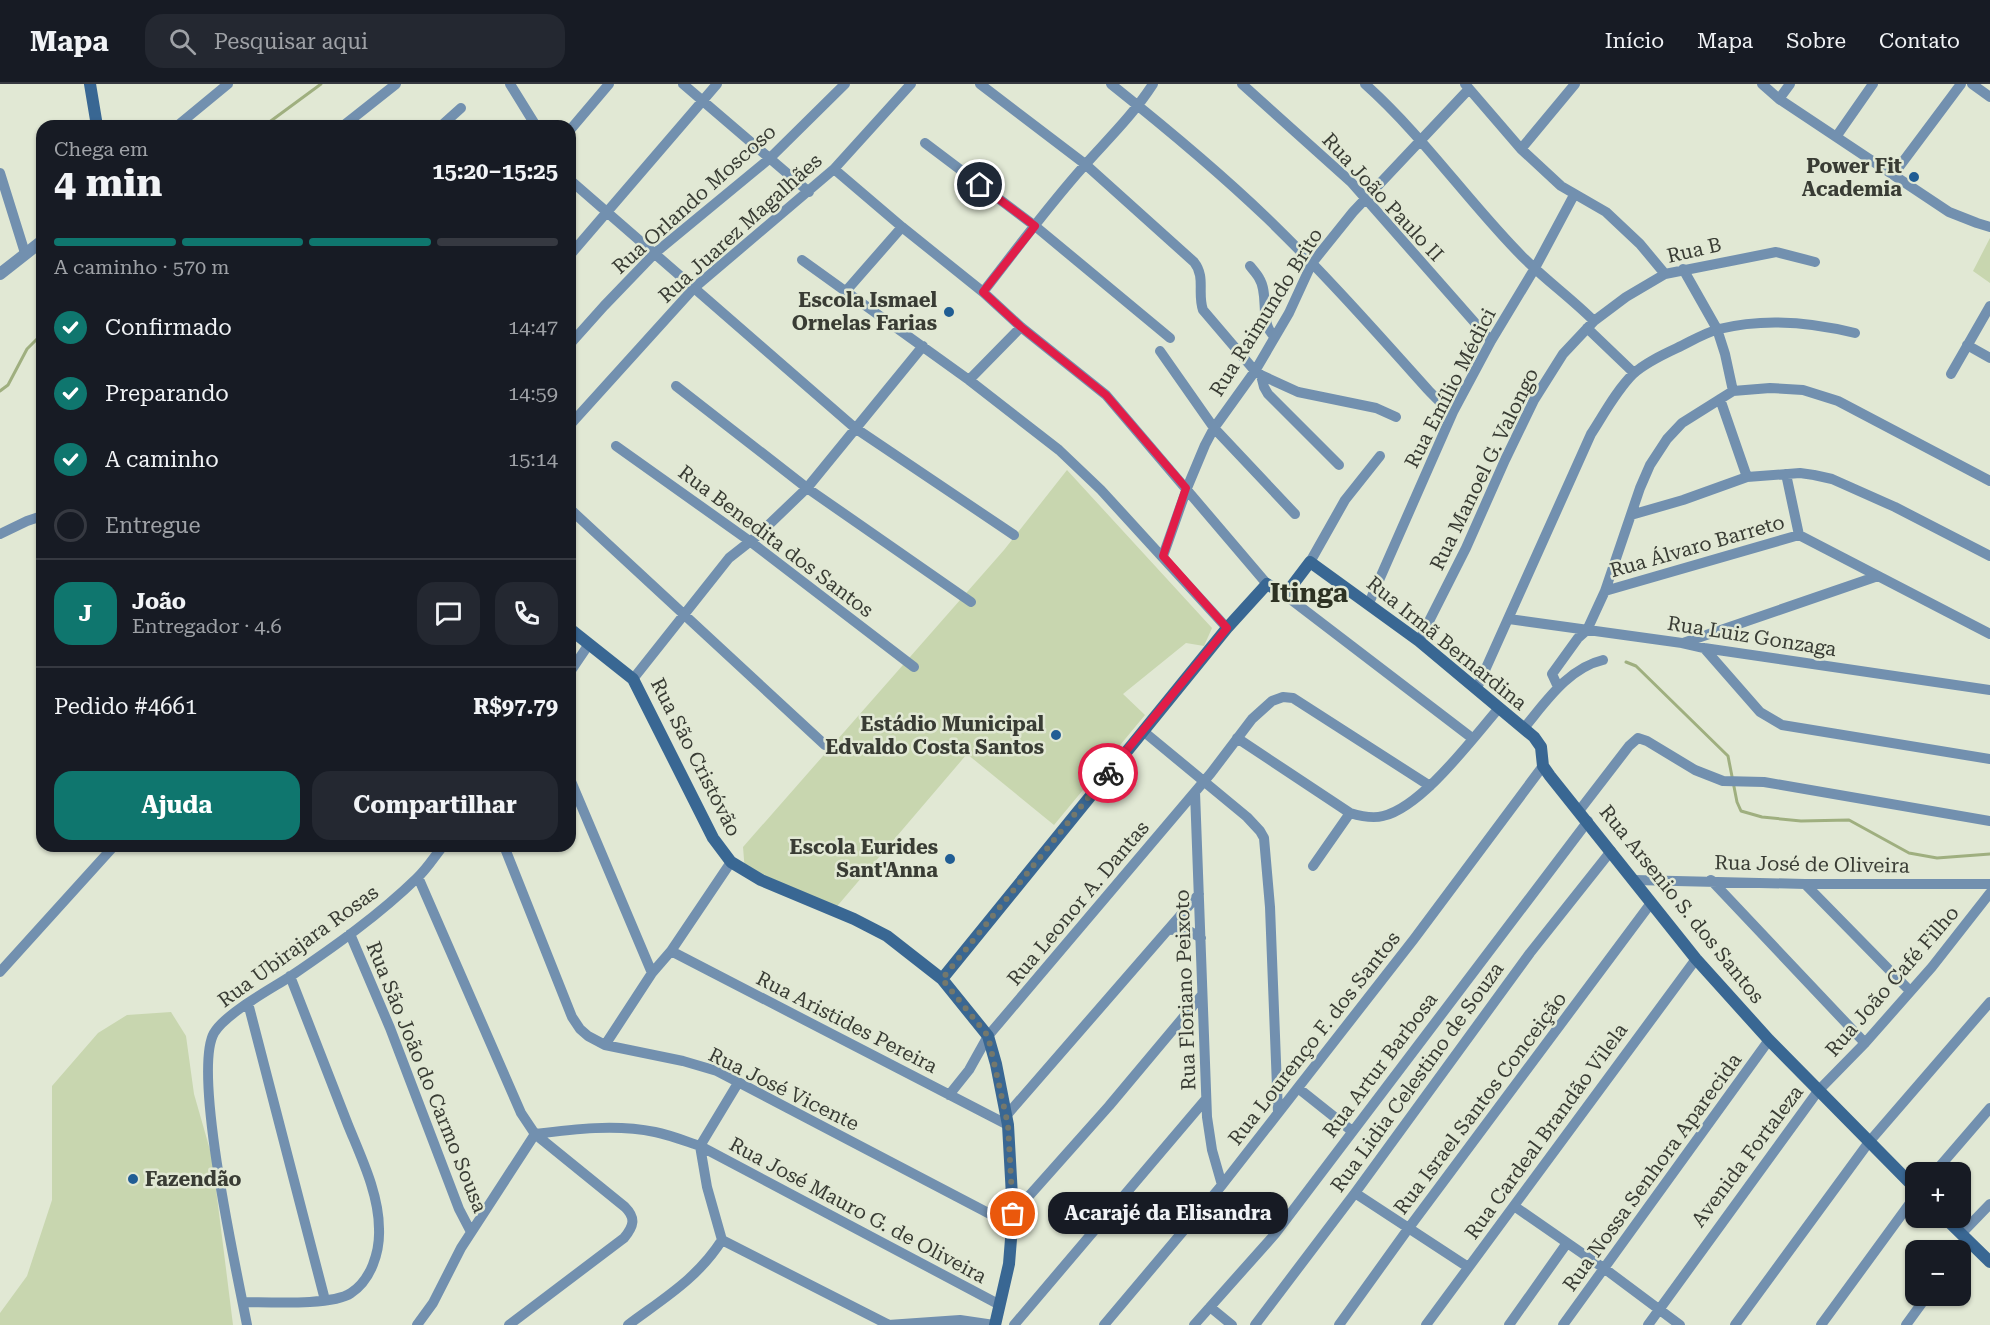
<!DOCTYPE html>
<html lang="pt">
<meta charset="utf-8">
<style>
body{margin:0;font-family:"Roboto Serif",serif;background:#242831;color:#f1f3f6;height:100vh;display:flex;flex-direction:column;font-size:22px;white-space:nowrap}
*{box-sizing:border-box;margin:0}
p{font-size:20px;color:#9ea1a6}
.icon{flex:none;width:33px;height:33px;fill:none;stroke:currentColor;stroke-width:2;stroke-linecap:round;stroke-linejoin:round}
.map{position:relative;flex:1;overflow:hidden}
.panel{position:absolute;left:36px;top:36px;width:540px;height:732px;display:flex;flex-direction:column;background:#171b24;border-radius:18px;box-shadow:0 2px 4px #0004}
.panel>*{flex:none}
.tools{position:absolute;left:1905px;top:1078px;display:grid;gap:12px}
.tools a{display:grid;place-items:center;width:66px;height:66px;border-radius:12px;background:#171b24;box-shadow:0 2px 4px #0004;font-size:30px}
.pin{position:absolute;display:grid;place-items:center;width:51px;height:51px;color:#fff;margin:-26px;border:3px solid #fff;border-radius:50%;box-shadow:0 2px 6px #0007}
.courier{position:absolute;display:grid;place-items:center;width:60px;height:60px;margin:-30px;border:4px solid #e11d48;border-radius:50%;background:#fff;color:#222;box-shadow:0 2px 8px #0007}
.bubble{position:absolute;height:42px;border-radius:18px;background:#171b24;box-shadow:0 2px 4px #0004;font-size:20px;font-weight:700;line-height:42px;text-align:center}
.headline em{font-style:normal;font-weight:700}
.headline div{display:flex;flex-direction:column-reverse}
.headline{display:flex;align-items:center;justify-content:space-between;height:102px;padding:0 18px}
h1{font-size:39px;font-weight:700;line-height:45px}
.bar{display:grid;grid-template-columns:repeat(4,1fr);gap:9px 6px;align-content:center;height:72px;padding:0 18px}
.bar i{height:8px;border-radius:4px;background:#363941}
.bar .active{background:#0f766e}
.bar p{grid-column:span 4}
.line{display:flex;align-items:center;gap:15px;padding:0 18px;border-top:2px solid #363941}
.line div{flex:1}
.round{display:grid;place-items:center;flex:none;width:63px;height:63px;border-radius:18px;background:#242831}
ol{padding:0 18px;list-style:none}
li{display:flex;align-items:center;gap:18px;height:66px}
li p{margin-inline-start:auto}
li .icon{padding:6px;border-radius:50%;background:#0f766e;color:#fff;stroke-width:4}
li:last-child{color:#9ea1a6}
li i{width:33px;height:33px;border:3px solid #363941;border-radius:50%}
.action{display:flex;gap:12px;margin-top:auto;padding:12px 18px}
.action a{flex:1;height:69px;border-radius:18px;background:#0f766e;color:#fff;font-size:24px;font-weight:700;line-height:69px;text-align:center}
.action a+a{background:#242831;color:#f1f3f6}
header{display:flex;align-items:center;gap:36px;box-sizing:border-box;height:84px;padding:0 30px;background:#171b24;border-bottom:2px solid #363941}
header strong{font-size:28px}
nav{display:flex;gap:33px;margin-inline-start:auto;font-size:21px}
.search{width:420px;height:54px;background:#242831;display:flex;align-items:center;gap:15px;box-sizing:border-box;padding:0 21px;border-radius:18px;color:#9ea1a6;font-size:22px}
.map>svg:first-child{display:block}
.green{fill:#c8d6af}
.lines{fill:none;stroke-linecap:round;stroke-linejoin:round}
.stream{stroke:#9faf7f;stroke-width:3}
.minor{stroke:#7290af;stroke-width:10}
.tertiary{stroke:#7290af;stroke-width:12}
.secondary{stroke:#396793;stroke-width:12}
.done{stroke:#74786c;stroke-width:6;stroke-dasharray:0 10.8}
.route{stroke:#e11d48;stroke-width:8}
.poi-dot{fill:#205d94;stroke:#e1e8d4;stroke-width:2}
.labels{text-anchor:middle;stroke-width:5;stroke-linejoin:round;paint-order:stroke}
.poi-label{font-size:20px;font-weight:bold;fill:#393c34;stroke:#e1e8d4;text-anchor:end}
.street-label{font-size:20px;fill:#393c34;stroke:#e1e8d4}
.district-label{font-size:26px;font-weight:bold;fill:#2d3223;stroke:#e1e8d4}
</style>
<header>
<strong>Mapa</strong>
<div class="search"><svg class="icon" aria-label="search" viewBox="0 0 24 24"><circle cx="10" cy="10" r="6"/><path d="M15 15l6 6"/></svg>Pesquisar aqui</div>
<nav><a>Início</a><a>Mapa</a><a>Sobre</a><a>Contato</a></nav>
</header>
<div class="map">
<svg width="1990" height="1241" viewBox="0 0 1990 1241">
<rect width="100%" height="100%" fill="#e1e8d4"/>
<path class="green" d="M 1990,154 L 1990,199 L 1973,187 Z
M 1067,386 L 1212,544 L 1204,562 L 1186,559 L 1123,610 L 1145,631 L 1054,741 L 967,670 L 833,827 L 745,788 L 743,763 L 1004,466 Z
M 171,928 L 186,952 L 194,1010 L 212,1073 L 233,1241 L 0,1241 L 0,1229 L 27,1192 L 52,1116 L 52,1002 L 98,949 L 127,931 Z"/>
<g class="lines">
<path class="stream" d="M 264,42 L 321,0
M 0,307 L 8,301 L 27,265 L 42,250
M 1626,578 L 1636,582 L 1728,672 L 1737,718 L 1741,727 L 1762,733 L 1801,737 L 1849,736 L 1909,769 L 1937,774 L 1990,770"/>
<path class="minor" d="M 510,0 L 536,42
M 683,0 L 809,108
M 980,0 L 1085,80 L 1194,178 C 1206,193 1197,209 1203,226 L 1255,287 L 1261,291 L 1298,308 L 1376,324 L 1396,333
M 1111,0 C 1165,43 1218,87 1267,134 C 1324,189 1377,249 1430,308 L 1441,319 L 1453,328
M 1242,0 L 1351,98 L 1491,257
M 1365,0 C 1421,50 1464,112 1516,166 C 1540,192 1569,212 1594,237
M 1465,0 L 1521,65 L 1561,102 L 1606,128 L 1640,160 L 1665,190
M 1762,0 L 1779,15 L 1949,128 L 1977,139 L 1990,143
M 1972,0 L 1990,13
M 1779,15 L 1790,0
M 177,42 L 228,0
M 343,42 L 396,0
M 441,42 L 461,24
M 570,46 L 609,0
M 1836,53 L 1873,0
M 925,59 L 1035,142 L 1170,254
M 1521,65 L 1575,0
M 834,85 L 902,143 L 983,208 L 1021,243 L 1106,311 L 1267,500
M 0,89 L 25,169
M 1893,91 L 1961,0
M 570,96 L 855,344 L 1014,451
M 570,171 L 717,0
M 802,176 L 969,296 L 1059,366 L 1101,406 L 1227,544
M 1250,182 C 1253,186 1257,190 1259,194 C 1270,211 1258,239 1275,253
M 1683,185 L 1717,245 L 1725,270 L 1733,307
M 846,207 L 902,143
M 983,208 C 1016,166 1048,122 1084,82 C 1108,55 1133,31 1153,0
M 1587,244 L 1634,289
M 570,260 L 604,222 L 655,169 L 769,75 L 845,0
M 1967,261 L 1990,274
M 1160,267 L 1214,344 L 1295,430
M 1951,290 L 1990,222
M 1261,291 L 1264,303 L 1268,310 L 1339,381
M 969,296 L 1021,243
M 676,302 L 807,404 L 971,518
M 1720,315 L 1747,393
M 570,341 L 694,204 L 834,85 L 911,0
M 616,362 L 751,458 L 914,583
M 1786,390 L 1799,451
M 570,425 L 825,661
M 1631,431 L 1683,416 L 1747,393 L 1800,389 L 1814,391 L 1832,395 L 1895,423 L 1990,472
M 0,450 L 27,437 L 42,432
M 1163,472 L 1187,404 L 1205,361 L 1214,344 L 1255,287 L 1289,229 L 1312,179 L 1353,128 L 1469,5
M 1310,478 L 1345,416 L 1380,372
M 1605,507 L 1799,451 L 1990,550
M 1285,511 L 1472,654
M 1369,519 L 1453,328 L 1491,257 L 1535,184 L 1574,111
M 1509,535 L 1682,559 L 1704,564 L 1990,606
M 1419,557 L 1466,464 L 1505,376 L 1534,316 L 1563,270 L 1594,237 L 1626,213 L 1665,190 L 1776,168 L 1815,178
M 1683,559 L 1878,492
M 1704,564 L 1760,628 L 1782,641 L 1990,675
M 570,588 L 589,560
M 633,595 L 729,474 L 757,452 L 807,404 L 923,262
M 1558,603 L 1552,590 L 1578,554 L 1587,546 L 1605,507 L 1640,404 L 1650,381 L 1667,355 L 1682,339 L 1733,307 L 1770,304 L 1803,306 L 1838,317 L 1990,397
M 1477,604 L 1591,350 C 1604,330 1616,307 1633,290 C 1645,279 1662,271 1677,264 C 1690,258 1704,249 1719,245 C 1763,234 1811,238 1855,249
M 1524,644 C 1545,619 1568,584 1603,576
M 1143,647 L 1247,733 L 1260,747 L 1264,754 L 1270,823 L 1278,1029
M 1237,654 L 1350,729 C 1360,732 1372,735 1383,732 C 1422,723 1472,655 1499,624
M 570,695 L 652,889
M 1195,708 L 1207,1033 L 1212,1066 L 1222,1101
M 1579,727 L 1629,662 L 1638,654 L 1647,657 L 1695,686 L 1723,697 L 1764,698 L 1990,737
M 504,762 L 572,933 L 580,945 L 588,952 L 605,961 L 683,977 L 717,987 L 1013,1142
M 1313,782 L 1350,729
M 418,793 L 521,1029 L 535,1050 L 625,1123 C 636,1134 634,1142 624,1154 L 509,1241
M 1634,796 L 1805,800 L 1990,800
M 1711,796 L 1865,959
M 1805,800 L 1910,907
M 1169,846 L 1186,845 L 1201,854
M 350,850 L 390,944 L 459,1125 L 471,1148
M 671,867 L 1008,1041
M 0,888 L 114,762
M 248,919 L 325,1216
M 605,961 L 652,889 L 671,867 L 731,778
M 1298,1004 L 1352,1047
M 949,1011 L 969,986 L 988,952 L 1211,689 L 1252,635 L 1272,617 L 1283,613 L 1293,614 L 1430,702
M 1006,1032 L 1199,810
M 535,1050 C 574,1045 616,1040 655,1048 C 670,1051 685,1057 700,1062 L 1000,1221
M 700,1062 L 707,1103 L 722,1156
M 700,1062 L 738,999
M 1934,1089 L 1990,1024
M 1355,1109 L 1468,1183
M 1514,1122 L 1605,1185 L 1680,1241
M 1013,1130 L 1109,1022 L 1202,911
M 1961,1150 L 1990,1120
M 722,1156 L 889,1241
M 1959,1167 L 1967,1156
M 243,1218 C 268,1218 332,1222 351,1209 C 371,1196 380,1168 379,1145 C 379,1110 361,1073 348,1041 C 329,991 309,942 290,892
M 1210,1223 L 1232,1241
M 247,1241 C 237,1188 192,988 214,949 C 226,929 271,905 291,892 C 335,862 379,831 417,794 C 427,785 434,773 443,762
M 417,1241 L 433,1219 L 461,1164 L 535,1050
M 628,1241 C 664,1214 697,1195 722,1156
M 888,1241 L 960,1236 L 994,1241
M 1014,1241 L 1206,1015
M 1104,1241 L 1222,1101 L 1414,855 L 1543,682
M 1194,1241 L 1275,1150 L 1588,737
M 1255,1241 L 1355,1109 L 1530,869 L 1611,767
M 1339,1241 L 1408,1145 L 1651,819
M 1426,1241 L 1696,875
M 1509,1241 L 1567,1159
M 1563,1241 L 1769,956
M 1648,1241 L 1818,1007 L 1865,959 L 1932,883 L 1990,809
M 1735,1241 L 1869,1058 L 1990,918
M 1821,1241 L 1916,1111
M 1906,1241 L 1927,1212"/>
<path class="tertiary" d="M 0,190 L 42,157"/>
<path class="secondary" d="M 90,0 L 97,42
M 570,545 L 633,595 L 713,754 L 731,778 L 761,796 L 854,835 L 887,852 L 942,895 L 988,952 L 996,980 L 1008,1041 L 1013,1130 L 1009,1180 L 995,1241
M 942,895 L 1227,544 L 1267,500 L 1285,511 L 1310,478 L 1419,557 L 1534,653 L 1541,663 L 1543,682 L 1550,692 L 1696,875 L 1769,956 L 1916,1105
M 1945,1134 L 1990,1178"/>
</g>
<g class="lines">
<path class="done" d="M 1013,1130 L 1008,1041 L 988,952 L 942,895 L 1108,689"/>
<path class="route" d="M 980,101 L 1035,142 L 983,208 L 1021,243 L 1106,311 L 1186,404 L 1163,472 L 1227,544 L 1108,689"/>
</g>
<g class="poi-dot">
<circle cx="1914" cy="93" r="6"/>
<circle cx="949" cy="228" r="6"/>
<circle cx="1056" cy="651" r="6"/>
<circle cx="950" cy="775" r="6"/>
<circle cx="133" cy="1095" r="6"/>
</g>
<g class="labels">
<g class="poi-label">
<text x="1902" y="89">Power Fit<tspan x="1902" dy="23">Academia</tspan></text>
<text x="937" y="223">Escola Ismael<tspan x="937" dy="23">Ornelas Farias</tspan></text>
<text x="1044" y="647">Estádio Municipal<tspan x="1044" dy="23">Edvaldo Costa Santos</tspan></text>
<text x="938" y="770">Escola Eurides<tspan x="938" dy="23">Sant'Anna</tspan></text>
<text x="145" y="1102" text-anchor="start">Fazendão</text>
</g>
<g class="street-label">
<text transform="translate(1383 113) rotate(47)" y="7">Rua João Paulo II</text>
<text transform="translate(694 115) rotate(-42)" y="7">Rua Orlando Moscoso</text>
<text transform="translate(740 144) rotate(-42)" y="7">Rua Juarez Magalhães</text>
<text transform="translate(1694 166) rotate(-13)" y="7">Rua B</text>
<text transform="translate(1266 228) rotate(-58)" y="7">Rua Raimundo Brito</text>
<text transform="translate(1450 304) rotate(-63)" y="7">Rua Emílio Médici</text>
<text transform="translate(1484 385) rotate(-64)" y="7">Rua Manoel G. Valongo</text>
<text transform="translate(776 457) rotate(37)" y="7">Rua Benedita dos Santos</text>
<text transform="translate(1697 462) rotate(-16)" y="7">Rua Álvaro Barreto</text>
<text transform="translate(1752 552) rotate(9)" y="7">Rua Luiz Gonzaga</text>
<text transform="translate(1447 559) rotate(39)" y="7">Rua Irmã Bernardina</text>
<text transform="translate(696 673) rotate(63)" y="7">Rua São Cristóvão</text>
<text transform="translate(1812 780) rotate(1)" y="7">Rua José de Oliveira</text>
<text transform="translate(1078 819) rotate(-50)" y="7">Rua Leonor A. Dantas</text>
<text transform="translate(1682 820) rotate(51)" y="7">Rua Arsenio S. dos Santos</text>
<text transform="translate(298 862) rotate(-36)" y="7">Rua Ubirajara Rosas</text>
<text transform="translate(1892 897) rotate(-49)" y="7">Rua João Café Filho</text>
<text transform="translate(1185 906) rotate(-92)" y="7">Rua Floriano Peixoto</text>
<text transform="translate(847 938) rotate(27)" y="7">Rua Aristides Pereira</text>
<text transform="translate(1314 954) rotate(-52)" y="7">Rua Lourenço F. dos Santos</text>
<text transform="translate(1380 981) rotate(-53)" y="7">Rua Artur Barbosa</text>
<text transform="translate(427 993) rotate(68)" y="7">Rua São João do Carmo Sousa</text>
<text transform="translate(1417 993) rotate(-54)" y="7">Rua Lidia Celestino de Souza</text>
<text transform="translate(784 1005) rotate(26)" y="7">Rua José Vicente</text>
<text transform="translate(1480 1019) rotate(-53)" y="7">Rua Israel Santos Conceição</text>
<text transform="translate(1546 1047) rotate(-54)" y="7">Rua Cardeal Brandão Vilela</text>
<text transform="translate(1747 1072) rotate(-53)" y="7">Avenida Fortaleza</text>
<text transform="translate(1652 1088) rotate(-54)" y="7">Rua Nossa Senhora Aparecida</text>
<text transform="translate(858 1126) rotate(28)" y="7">Rua José Mauro G. de Oliveira</text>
</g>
<g class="district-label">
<text x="1309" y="518">Itinga</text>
</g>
</g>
</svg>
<div class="tools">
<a>+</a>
<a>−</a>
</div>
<div class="pin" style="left:1013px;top:1130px;background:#ea580c"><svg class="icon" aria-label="bag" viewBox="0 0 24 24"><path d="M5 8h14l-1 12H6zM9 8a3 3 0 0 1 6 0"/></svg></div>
<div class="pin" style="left:980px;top:101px;background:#1f2937"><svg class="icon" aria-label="home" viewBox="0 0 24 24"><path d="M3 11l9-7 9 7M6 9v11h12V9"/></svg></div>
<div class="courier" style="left:1108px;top:689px"><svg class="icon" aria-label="bike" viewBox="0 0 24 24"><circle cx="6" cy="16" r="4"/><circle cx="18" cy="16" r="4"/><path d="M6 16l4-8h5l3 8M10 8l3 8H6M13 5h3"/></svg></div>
<div class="bubble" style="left:1048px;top:1108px;width:240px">Acarajé da Elisandra</div>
<section class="panel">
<div class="headline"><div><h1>4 min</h1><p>Chega em</p></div><em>15:20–15:25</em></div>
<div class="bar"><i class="active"></i><i class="active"></i><i class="active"></i><i></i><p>A caminho · 570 m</p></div>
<ol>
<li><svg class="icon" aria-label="check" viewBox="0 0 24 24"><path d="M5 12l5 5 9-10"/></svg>Confirmado<p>14:47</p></li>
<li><svg class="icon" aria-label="check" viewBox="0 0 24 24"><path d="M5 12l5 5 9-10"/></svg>Preparando<p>14:59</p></li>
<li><svg class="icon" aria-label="check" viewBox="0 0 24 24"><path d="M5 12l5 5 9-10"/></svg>A caminho<p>15:14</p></li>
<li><i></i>Entregue</li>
</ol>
<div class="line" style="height:108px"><b class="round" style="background:#0f766e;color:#fff">J</b><div><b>João</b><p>Entregador · 4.6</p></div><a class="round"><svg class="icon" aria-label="chat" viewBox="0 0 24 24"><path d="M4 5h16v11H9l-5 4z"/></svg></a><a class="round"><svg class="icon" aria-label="phone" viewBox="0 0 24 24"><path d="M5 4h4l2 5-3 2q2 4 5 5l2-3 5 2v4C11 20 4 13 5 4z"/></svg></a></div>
<div class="line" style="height:78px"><div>Pedido #4661</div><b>R$97.79</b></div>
<div class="action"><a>Ajuda</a><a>Compartilhar</a></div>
</section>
</div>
